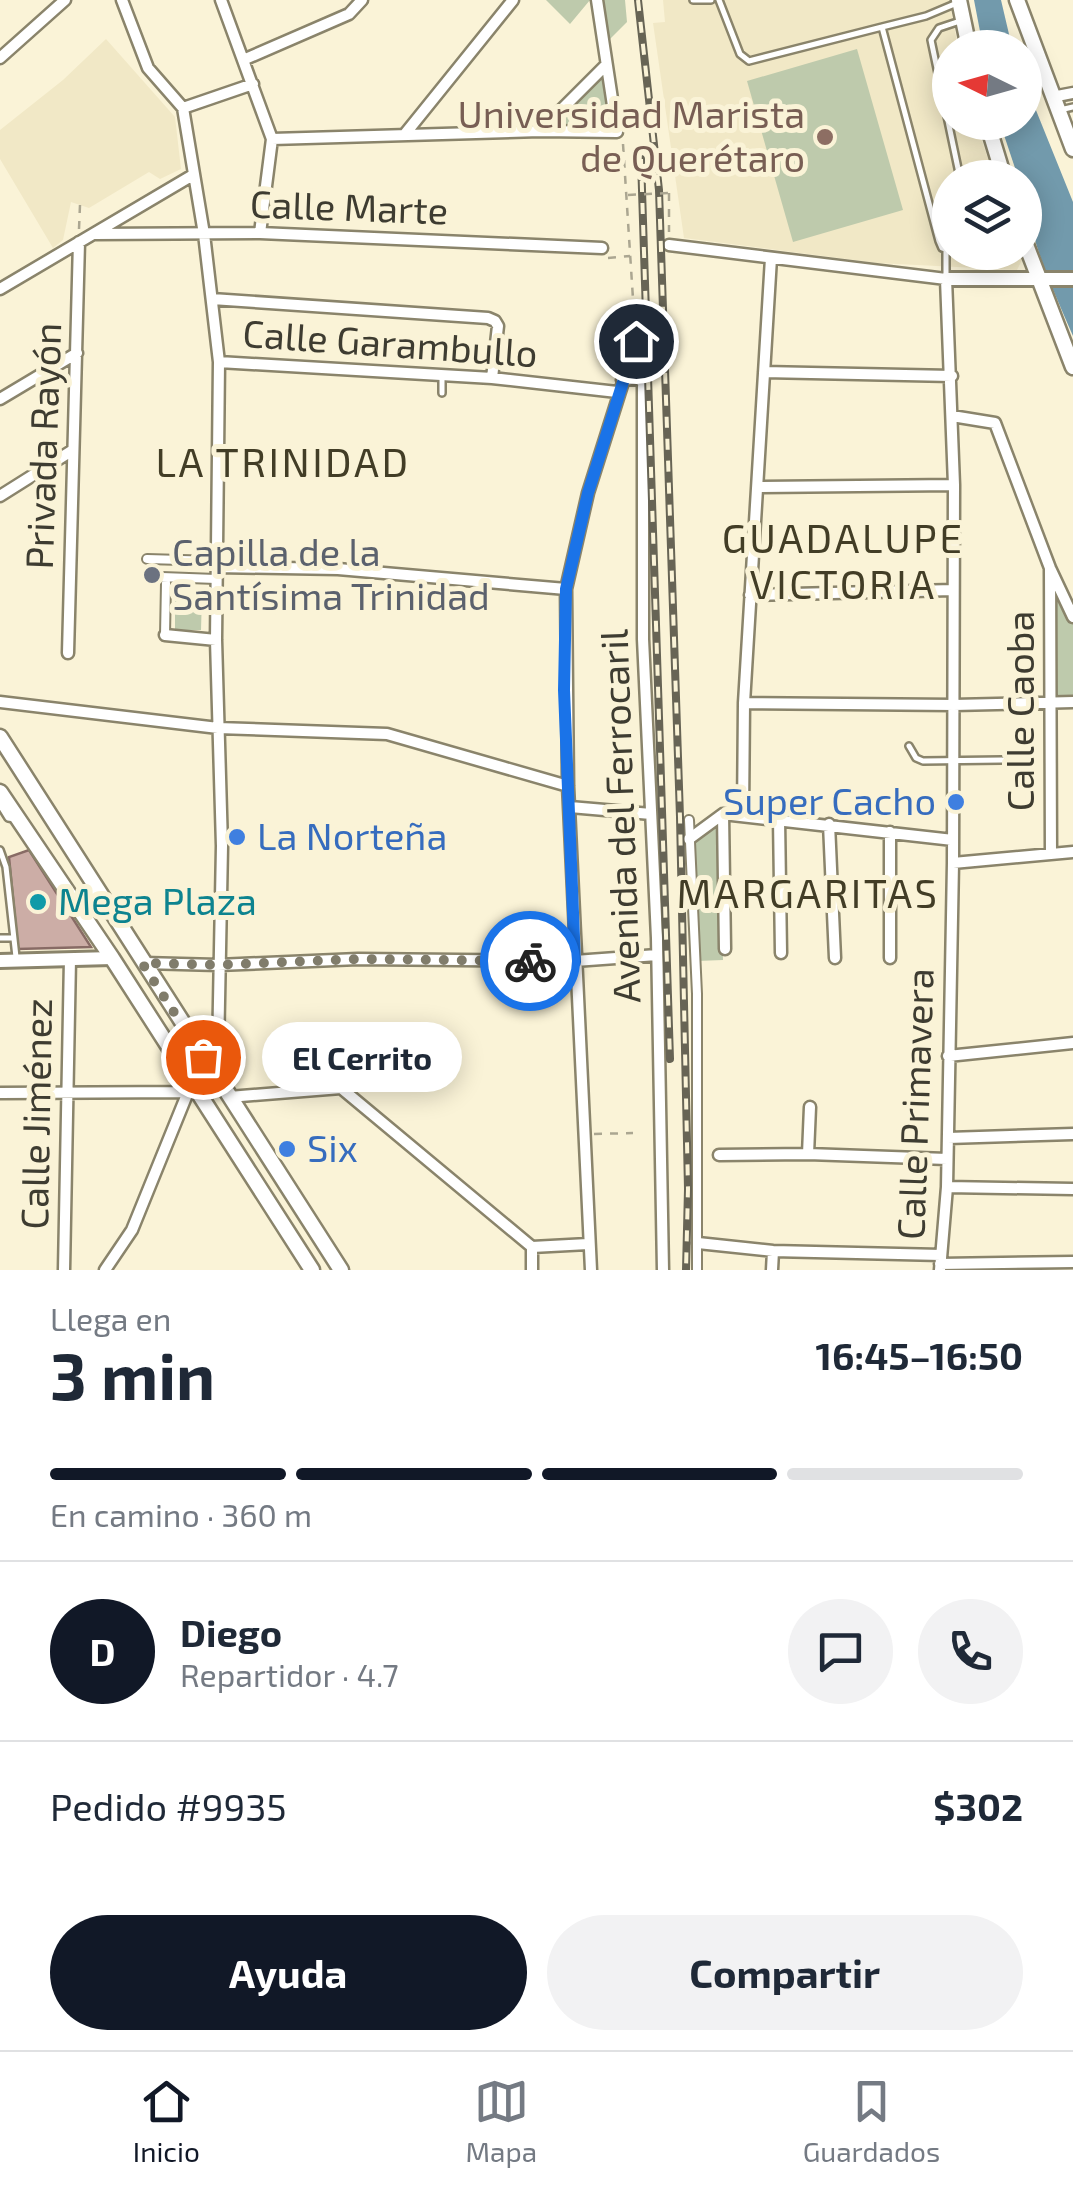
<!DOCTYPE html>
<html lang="es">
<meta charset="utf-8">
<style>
body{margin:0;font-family:"Exo 2",sans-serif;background:#f2f2f3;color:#1f2937;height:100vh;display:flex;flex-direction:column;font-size:38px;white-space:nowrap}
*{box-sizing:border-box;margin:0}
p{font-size:32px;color:#747a83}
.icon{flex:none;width:55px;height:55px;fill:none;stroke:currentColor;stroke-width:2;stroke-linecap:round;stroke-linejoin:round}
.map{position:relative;height:1270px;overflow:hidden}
.sheet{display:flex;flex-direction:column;background:#fff;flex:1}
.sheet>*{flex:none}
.needle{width:65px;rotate:275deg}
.fabs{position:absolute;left:932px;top:30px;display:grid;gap:20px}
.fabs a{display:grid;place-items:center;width:110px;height:110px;border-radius:50%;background:#fff;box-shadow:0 5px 25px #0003;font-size:50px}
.pin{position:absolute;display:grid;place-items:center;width:85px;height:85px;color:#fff;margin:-42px;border:5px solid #fff;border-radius:50%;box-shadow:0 2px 10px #0007}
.courier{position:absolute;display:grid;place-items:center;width:100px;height:100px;margin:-50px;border:8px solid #1a73e8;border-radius:50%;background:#fff;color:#222;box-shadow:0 2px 12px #0007}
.bubble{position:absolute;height:70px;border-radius:35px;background:#fff;box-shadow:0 5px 25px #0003;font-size:32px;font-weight:700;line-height:70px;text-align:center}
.summary em{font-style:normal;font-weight:700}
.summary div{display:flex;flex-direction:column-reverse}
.summary{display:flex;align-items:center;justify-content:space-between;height:170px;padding:0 50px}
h1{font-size:65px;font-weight:700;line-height:75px}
.bar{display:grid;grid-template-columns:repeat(4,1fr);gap:15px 10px;align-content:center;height:120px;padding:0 50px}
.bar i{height:12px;border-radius:8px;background:#e0e1e3}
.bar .on{background:#111827}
.bar p{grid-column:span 4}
.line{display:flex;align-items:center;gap:25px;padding:0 50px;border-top:2px solid #e0e1e3}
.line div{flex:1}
.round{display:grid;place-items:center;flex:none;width:105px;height:105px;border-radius:52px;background:#f2f2f3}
.button{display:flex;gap:20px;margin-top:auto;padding:20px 50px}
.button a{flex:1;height:115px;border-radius:60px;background:#111827;color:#fff;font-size:40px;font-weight:700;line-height:115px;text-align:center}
.button a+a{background:#f2f2f3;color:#1f2937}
.menu{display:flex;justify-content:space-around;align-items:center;height:140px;border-top:2px solid #e0e1e3;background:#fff;font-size:28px;color:#747a83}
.menu a{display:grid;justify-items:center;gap:5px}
.menu .on{color:#111827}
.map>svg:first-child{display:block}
.built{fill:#f1e8c6}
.green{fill:#becaac}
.water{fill:#729aac}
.building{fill:#ccada6;stroke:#886b65;stroke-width:2.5}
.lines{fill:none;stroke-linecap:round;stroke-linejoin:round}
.service-casing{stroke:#8a846b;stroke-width:10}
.pedestrian-casing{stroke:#8a846b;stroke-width:12}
.minor-casing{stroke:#8a846b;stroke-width:15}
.tertiary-casing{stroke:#8a846b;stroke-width:18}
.secondary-casing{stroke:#8a846b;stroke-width:19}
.path{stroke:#aba691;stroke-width:2.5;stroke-dasharray:8 8;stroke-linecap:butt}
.service{stroke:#fff;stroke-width:5}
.pedestrian{stroke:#fff;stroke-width:8}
.minor{stroke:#fff;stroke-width:10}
.tertiary{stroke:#fff;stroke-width:12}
.secondary{stroke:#fff;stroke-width:14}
.rail-casing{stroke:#676455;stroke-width:8}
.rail{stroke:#faf3d7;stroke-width:4;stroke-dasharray:11;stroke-linecap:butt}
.path-bridge{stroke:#aba691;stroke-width:2.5;stroke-dasharray:8 8;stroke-linecap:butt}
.done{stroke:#807c6b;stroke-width:10;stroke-dasharray:0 18}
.route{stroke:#1a73e8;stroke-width:12}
.education-dot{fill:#8d6e63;stroke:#faf3d7;stroke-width:4}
.worship-dot{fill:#6b7280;stroke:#faf3d7;stroke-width:4}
.shop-dot{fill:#3f7fe0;stroke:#faf3d7;stroke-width:4}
.culture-dot{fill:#0f9aa8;stroke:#faf3d7;stroke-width:4}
.labels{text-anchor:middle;stroke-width:10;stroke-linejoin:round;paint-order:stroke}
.education-label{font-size:38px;fill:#785e54;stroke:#faf3d7;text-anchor:end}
.street-label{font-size:38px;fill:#3e3c31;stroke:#faf3d7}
.worship-label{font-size:38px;fill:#5b616d;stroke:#faf3d7;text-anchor:start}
.shop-label{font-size:38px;fill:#366cbe;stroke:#faf3d7;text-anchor:start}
.culture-label{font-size:38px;fill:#0d838f;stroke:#faf3d7;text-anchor:start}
.neighbourhood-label{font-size:40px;letter-spacing:2.5px;fill:#423d26;stroke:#faf3d7}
</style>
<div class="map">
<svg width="1073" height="1270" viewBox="0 0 1073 1270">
<rect width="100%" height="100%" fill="#faf3d7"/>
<path class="built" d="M 663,0 L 949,0 L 958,47 L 950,48 L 950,122 L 976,123 L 994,177 L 950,178 L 950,252 L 1020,253 L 1022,260 L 1017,270 L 877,263 L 684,238 L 653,23 L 665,22 Z
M 106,39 L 175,117 L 181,169 L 160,179 L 149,172 L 89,208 L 71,202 L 63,240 L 53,248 L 0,159 L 0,130 L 63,80 Z"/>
<path class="green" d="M 546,0 L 590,0 L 570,24 Z
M 597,0 L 625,0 L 627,22 L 603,46 Z
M 857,49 L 903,210 L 793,242 L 747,81 Z
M 607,66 L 616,130 L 543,129 Z
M 1052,576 L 1073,620 L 1073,698 L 1057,699 Z
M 175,594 L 202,595 L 201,630 L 175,630 Z
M 719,821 L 723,960 L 697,961 L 694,844 Z"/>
<path class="water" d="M 974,0 L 1001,0 L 1012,47 L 983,47 Z
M 1025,83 L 1073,202 L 1073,336 C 1052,287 1025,232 1025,178 L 1018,177 L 1000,123 L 1025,122 Z"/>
<path class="building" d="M 29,850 L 91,947 L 18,949 L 9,857 Z"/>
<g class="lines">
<defs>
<path id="service" d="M 693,0 L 711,0
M 719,0 L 740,54 L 749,61 L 882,27
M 960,21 L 939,28 L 931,40 L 960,178
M 1060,110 L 1073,107
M 950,251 L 942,248 L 939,241 L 882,27 L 926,16 L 957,3
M 946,278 L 946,251
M 442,393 L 442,375
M 909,746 L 916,758 L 923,761 L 1002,760
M 0,805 L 8,818 L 15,819
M 0,850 L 6,867 L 16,957
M 0,938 L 13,938"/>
<path id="pedestrian" d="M 147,559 L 216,561
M 162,577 L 216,579
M 165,635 L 166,583
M 689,820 L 697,994 L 697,1270"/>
<path id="minor" d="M 122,0 L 148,68 L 183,108 L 204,234 L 219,362 L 216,640 L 222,846 L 218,1053
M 221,0 L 272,139 L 260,233
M 0,58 L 65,0
M 243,60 L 349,14 L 362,0
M 1052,97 L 1073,93
M 183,108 L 253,84
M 540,131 L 606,65
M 405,134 L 513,0
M 272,139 L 540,131 L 617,132 L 597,0
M 94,234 L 260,233 L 602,248
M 669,245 L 946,279 L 954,485 L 953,863 L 947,1187 L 940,1270
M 0,289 L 193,175
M 212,299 L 488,318 L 495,321 L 498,326 L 492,378
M 219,362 L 492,378 L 617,392
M 764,372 L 952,376
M 622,380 L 640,378 L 643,384 L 643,639 L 657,938 L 663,1270
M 0,399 L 77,353
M 952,416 L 995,423 L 1050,568 L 1073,617
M 757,487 L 954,485
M 0,496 L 73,450
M 216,567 L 338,569 L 566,589
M 1050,568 L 1051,854
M 750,595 L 953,590
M 165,635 L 216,640
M 68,653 L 79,242
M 0,702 L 218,728 L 387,734 L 568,786
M 744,703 L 954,705 L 1073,702
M 570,807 L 651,814
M 723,814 L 953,840
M 723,814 L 725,949
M 743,815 L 744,703 L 771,258
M 779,819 L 781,953
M 829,824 L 835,958
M 890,832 L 890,958
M 689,839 L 723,814
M 953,863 L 1073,852
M 144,963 L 218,965 L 358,959 L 575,961 L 657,955
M 948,1056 L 1073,1043
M 0,1093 L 188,1092 L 193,1089
M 229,1097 L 341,1088 L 532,1247
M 948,1138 L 1073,1134
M 808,1154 L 810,1107
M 719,1155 L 808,1154 L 947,1159
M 947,1187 L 1073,1189
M 698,1243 L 773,1251 L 941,1255
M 532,1247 L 588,1244
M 532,1247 L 532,1270
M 940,1264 L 1073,1262
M 64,1270 L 70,959
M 105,1270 L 132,1230 L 188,1092
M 591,1270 L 568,786 L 566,589 L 588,493 L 636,341
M 772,1270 L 773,1251"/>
<path id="tertiary" d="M 946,279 L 1073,279
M 0,961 L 112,958"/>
<path id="secondary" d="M 959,0 L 969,48
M 1017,0 L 1073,149
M 987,122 L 1004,178
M 1025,242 L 1073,367
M 0,737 L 341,1270
M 0,792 L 112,958 L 312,1270"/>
</defs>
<use href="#service" class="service-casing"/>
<use href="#pedestrian" class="pedestrian-casing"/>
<use href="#minor" class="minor-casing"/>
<use href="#tertiary" class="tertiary-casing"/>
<use href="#secondary" class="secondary-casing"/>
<path class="path" d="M 623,144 L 635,330
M 669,193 L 669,232
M 79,229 L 80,205
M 608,258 L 630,256
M 594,1134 L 633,1133"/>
<use href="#service" class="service"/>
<use href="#pedestrian" class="pedestrian"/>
<use href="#minor" class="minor"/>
<use href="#tertiary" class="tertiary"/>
<use href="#secondary" class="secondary"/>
<defs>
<path id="rail" d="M 638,0 L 659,190 L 680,817 L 688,1189 L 686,1270
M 641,159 L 670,1059"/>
</defs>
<use href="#rail" class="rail-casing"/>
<use href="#rail" class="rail"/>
<path class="path-bridge" d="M 628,195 L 669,193"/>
</g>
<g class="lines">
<path class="done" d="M 203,1057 L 142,963 L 218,965 L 358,959 L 530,961"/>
<path class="route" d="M 530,961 L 575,962 L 564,690 L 566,589 L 588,493 L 636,341"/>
</g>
<circle class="education-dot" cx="825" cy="137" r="10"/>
<circle class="worship-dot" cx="152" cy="575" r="10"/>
<g class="shop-dot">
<circle cx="956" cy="802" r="10"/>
<circle cx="237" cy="837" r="10"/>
<circle cx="287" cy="1149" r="10"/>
</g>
<circle class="culture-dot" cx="38" cy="902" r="10"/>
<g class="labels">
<g class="education-label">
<text x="805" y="128">Universidad Marista<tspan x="805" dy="44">de Querétaro</tspan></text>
</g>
<g class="street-label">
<text transform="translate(349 208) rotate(2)" y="13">Calle Marte</text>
<text transform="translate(390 344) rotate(4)" y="13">Calle Garambullo</text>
<text transform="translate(44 446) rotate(-88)" y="13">Privada Rayón</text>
<text transform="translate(1021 711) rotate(-90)" y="13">Calle Caoba</text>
<text transform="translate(621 816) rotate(-92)" y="13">Avenida del Ferrocaril</text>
<text transform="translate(916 1104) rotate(-88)" y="13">Calle Primavera</text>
<text transform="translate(37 1114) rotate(-89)" y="13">Calle Jiménez</text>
</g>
<g class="worship-label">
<text x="172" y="566">Capilla de la<tspan x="172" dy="44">Santísima Trinidad</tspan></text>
</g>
<g class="shop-label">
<text x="936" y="815" text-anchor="end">Super Cacho</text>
<text x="257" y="850">La Norteña</text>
<text x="307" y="1162">Six</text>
</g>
<g class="culture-label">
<text x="58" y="915">Mega Plaza</text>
</g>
<g class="neighbourhood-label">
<text x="283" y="477">LA TRINIDAD</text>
<text x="843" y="553">GUADALUPE<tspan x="843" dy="46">VICTORIA</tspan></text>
<text x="808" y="908">MARGARITAS</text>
</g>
</g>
</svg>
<div class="fabs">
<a><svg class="needle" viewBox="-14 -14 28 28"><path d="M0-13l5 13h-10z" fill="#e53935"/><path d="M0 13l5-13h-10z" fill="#747a83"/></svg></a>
<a><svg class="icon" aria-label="layers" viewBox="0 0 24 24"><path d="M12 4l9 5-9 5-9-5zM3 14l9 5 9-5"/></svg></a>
</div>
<div class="pin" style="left:203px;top:1057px;background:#ea580c"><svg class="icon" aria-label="bag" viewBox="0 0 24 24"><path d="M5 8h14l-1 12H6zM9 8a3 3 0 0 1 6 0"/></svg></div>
<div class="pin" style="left:636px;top:341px;background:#1f2937"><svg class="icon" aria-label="home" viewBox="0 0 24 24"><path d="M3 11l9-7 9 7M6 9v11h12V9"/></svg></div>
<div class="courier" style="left:530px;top:961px"><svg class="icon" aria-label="bike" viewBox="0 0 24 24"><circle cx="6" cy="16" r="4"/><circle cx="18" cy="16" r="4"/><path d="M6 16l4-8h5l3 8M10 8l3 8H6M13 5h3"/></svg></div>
<div class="bubble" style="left:262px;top:1022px;width:200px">El Cerrito</div>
</div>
<section class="sheet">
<div class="summary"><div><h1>3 min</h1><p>Llega en</p></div><em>16:45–16:50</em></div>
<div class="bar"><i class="on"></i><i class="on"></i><i class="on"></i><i></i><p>En camino · 360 m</p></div>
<div class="line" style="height:180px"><b class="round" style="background:#111827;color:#fff">D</b><div><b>Diego</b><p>Repartidor · 4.7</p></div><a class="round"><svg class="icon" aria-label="chat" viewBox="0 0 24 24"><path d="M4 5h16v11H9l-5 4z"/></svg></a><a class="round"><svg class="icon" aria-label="phone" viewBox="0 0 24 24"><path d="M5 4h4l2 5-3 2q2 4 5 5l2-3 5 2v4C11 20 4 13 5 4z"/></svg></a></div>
<div class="line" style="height:130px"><div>Pedido #9935</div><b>$302</b></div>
<div class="button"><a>Ayuda</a><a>Compartir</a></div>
</section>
<nav class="menu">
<a class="on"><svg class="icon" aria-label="home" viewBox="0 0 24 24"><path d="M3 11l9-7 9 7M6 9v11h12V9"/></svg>Inicio</a>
<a><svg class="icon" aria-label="map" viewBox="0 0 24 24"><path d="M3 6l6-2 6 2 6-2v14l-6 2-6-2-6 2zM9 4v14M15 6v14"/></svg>Mapa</a>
<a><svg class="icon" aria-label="saved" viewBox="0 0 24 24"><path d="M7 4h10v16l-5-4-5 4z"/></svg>Guardados</a>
</nav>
